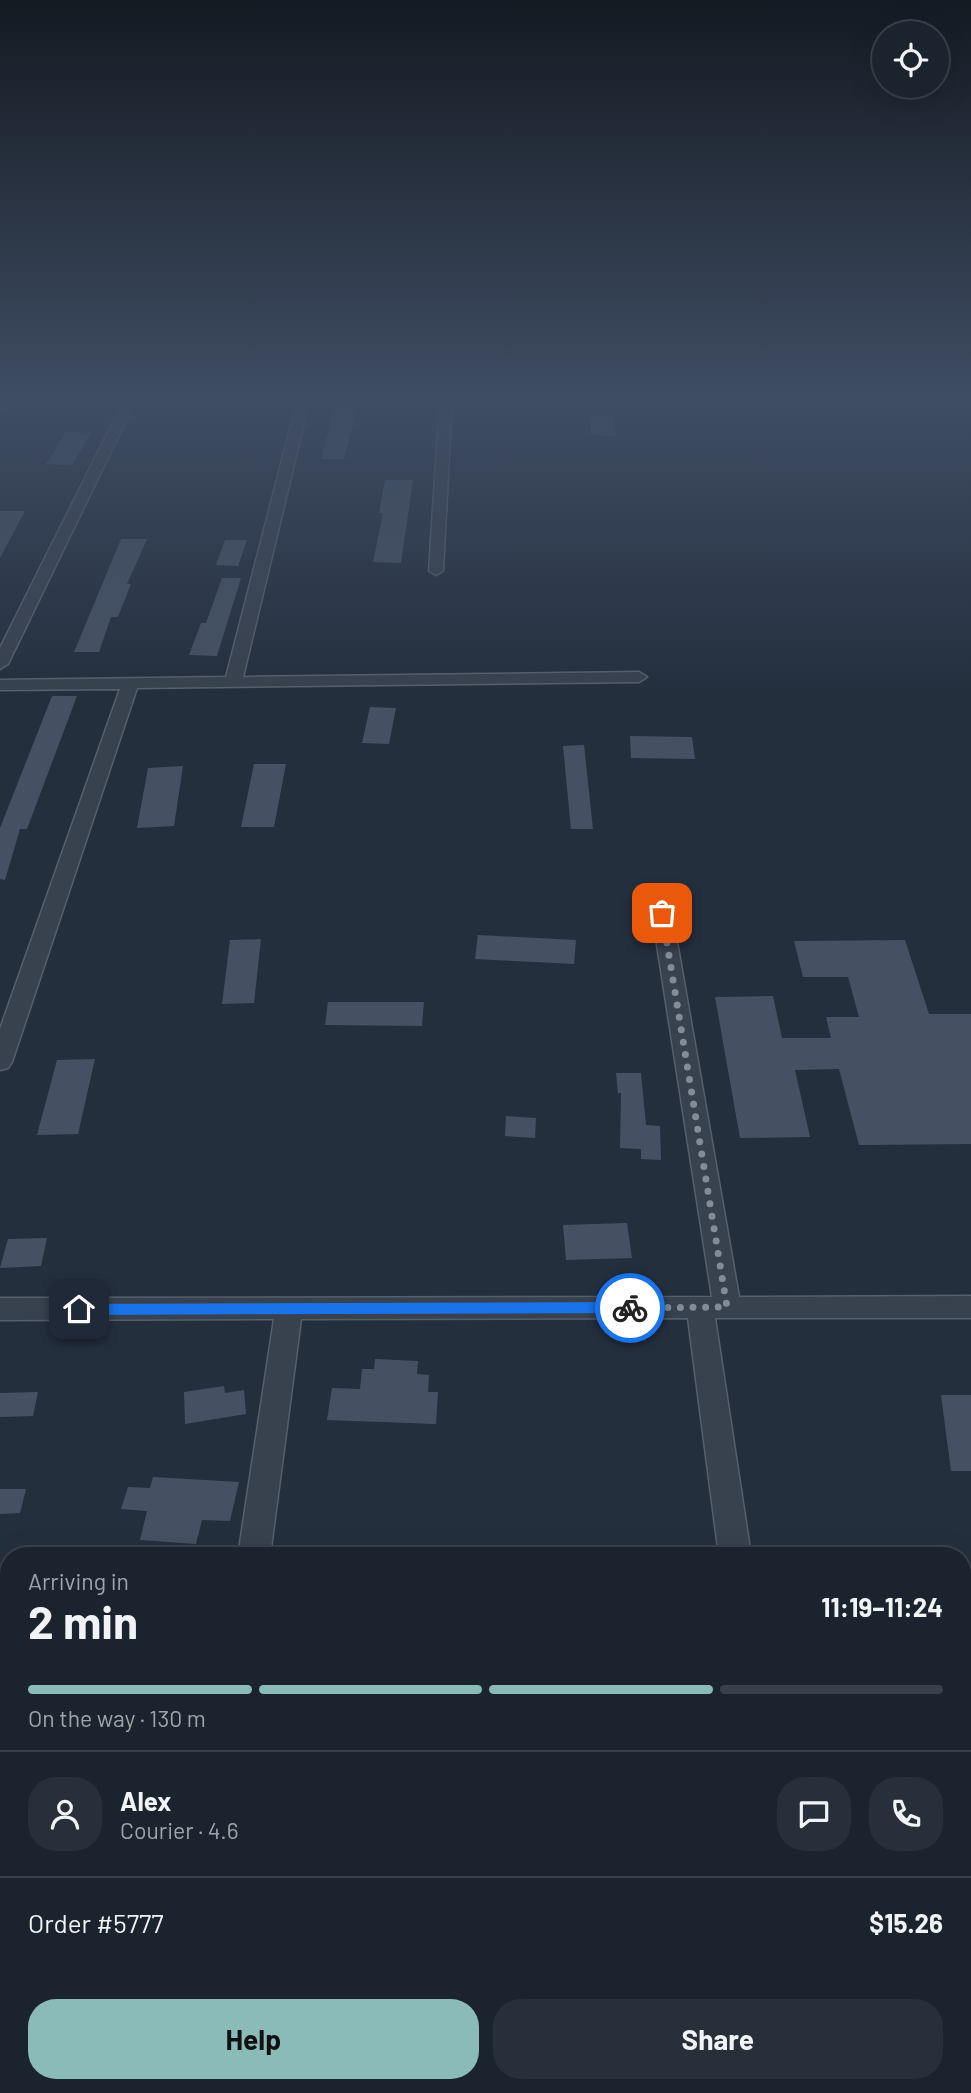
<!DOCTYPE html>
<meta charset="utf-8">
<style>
body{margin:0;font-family:Barlow,sans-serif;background:#282f3a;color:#f1f3f6;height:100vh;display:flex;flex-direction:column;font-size:26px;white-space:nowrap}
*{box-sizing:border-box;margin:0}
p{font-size:23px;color:#a0a4aa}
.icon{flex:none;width:38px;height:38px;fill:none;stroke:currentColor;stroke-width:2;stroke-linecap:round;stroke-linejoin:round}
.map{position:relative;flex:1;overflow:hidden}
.sheet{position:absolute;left:0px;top:1547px;width:971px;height:546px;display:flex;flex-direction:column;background:#1b232e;border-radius:28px 28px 0 0;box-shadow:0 7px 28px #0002,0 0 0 2px #39404a}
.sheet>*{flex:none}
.fabs{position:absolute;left:872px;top:21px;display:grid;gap:14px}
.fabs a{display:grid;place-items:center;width:77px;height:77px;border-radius:50%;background:#1b232e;box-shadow:0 7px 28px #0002,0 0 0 2px #39404a;font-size:35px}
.pin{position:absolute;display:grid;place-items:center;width:60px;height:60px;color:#fff;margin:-30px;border-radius:14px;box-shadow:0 4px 10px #0006}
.courier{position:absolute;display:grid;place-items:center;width:70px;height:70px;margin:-35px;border:5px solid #1a73e8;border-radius:50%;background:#fff;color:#222;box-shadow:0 2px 9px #0007}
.headline em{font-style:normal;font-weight:700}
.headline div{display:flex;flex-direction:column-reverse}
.headline{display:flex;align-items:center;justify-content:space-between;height:119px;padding:0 28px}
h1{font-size:46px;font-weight:700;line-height:52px}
.bar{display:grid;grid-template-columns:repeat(4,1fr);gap:10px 7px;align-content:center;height:84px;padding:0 28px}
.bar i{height:9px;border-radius:5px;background:#39404a}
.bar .on{background:#8bbbb9}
.bar p{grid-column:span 4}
.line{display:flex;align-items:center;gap:18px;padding:0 28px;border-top:2px solid #39404a}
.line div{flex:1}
.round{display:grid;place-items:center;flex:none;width:74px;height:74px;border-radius:28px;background:#282f3a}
.primary-button{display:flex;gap:14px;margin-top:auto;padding:14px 28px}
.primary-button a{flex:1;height:80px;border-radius:28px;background:#8bbbb9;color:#111;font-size:28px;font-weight:700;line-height:80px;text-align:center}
.primary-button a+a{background:#282f3a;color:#f1f3f6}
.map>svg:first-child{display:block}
.building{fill:#455162}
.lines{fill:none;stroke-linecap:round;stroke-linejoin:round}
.minor-casing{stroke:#565f6c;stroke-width:3}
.minor{fill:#38414e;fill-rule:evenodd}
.route{fill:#1a73e8}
.done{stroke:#828b98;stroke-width:7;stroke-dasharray:0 12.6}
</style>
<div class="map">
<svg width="971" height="2093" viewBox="0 0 971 2093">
<rect width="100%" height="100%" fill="#242f3e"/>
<path class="building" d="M 334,408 L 358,408 L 344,459 L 321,459 Z
M 591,416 L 614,416 L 616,436 L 591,435 Z
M 66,432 L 91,433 L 72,465 L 46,464 Z
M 385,480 L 413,480 L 401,563 L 373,562 L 383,513 L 379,513 Z
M 0,511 L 25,511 L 0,558 Z
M 121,539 L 147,539 L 127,584 L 131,584 L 118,617 L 111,617 L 99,652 L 74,652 Z
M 225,540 L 247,540 L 238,566 L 216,565 Z
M 222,578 L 241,578 L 217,656 L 189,655 L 201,623 L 206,623 Z
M 52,696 L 77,696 L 27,829 L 20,829 L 5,880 L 0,879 L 0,828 Z
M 370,707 L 396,708 L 389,744 L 362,743 Z
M 630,736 L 692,737 L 695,759 L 631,758 Z
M 584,745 L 593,829 L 571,829 L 563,746 Z
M 254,764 L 286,764 L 274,827 L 241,827 Z
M 183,766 L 174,826 L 137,828 L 148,768 Z
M 478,935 L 576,940 L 574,964 L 475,959 Z
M 261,939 L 254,1003 L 222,1004 L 230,940 Z
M 905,940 L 929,1014 L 971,1014 L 971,1144 L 859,1145 L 839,1069 L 795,1070 L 810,1137 L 740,1138 L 715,997 L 773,996 L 782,1038 L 831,1038 L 826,1017 L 859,1017 L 848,977 L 803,977 L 794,941 Z
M 328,1002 L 424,1002 L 422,1026 L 325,1025 Z
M 95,1059 L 78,1134 L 37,1135 L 57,1060 Z
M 616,1073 L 641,1073 L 646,1125 L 660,1126 L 661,1160 L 641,1159 L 641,1149 L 620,1148 L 621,1093 L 618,1093 Z
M 506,1116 L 536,1118 L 535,1138 L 505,1136 Z
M 627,1223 L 632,1258 L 566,1260 L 563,1225 Z
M 47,1238 L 41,1266 L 0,1268 L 8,1239 Z
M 375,1359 L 418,1361 L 417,1374 L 429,1375 L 428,1392 L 438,1392 L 436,1424 L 327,1420 L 332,1388 L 360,1389 L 362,1369 L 374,1369 Z
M 224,1386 L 225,1393 L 244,1390 L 246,1414 L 185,1424 L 184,1392 Z
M 38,1392 L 33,1416 L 0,1417 L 0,1393 Z
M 941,1395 L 971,1395 L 971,1471 L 951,1471 Z
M 153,1477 L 239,1482 L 230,1521 L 202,1520 L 196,1544 L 140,1540 L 147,1511 L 121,1509 L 128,1487 L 150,1488 Z
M 0,1489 L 26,1489 L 20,1513 L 0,1514 Z"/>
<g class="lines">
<defs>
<path id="minor" d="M 0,398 L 11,398 L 4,408 L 0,409 Z
M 125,398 L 137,398 L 8,664 L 0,669 L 0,648 Z
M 298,398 L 310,398 L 243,677 L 639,672 L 647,677 L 639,682 L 137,688 L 12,1062 L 8,1068 L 0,1070 L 0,1029 L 120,689 L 0,690 L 0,680 L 226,677 Z
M 440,398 L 452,398 L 443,571 L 436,575 L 429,571 Z
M 662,907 L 669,909 L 672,913 L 739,1297 L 971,1296 L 971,1318 L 715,1318 L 751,1556 L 719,1556 L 688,1318 L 301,1319 L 270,1556 L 238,1556 L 274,1319 L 0,1320 L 0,1298 L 712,1297 L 652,913 L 655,909 Z
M 159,2084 L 199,2084 L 198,2093 L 158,2093 Z"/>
</defs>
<use href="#minor" class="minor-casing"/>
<use href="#minor" class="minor"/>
</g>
<linearGradient id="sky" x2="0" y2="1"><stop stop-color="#141a22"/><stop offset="0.58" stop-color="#3f4d63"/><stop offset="1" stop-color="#3f4d63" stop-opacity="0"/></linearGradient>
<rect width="971" height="691" fill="url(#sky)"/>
<path class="route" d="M 630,1302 L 637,1308 L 630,1313 L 79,1315 L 72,1309 L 79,1304 Z"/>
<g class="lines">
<path class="done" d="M 630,1308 L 727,1307 L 662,913"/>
</g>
</svg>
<div class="fabs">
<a><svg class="icon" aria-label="locate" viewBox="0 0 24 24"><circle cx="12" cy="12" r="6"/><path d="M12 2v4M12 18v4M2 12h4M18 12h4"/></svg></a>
</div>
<div class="pin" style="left:662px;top:913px;background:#ea580c"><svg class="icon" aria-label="bag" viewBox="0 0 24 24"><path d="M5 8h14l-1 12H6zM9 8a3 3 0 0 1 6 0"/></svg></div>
<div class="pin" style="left:79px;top:1309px;background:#1f2937"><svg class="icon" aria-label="home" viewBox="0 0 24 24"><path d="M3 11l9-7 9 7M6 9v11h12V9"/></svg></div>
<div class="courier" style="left:630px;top:1308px"><svg class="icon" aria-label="bike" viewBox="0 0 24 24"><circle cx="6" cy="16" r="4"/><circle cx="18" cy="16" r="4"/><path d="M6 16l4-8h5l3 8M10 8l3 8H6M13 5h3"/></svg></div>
<section class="sheet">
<div class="headline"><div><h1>2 min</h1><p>Arriving in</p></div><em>11:19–11:24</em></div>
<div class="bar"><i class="on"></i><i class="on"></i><i class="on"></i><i></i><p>On the way · 130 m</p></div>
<div class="line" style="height:126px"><a class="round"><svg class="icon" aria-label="person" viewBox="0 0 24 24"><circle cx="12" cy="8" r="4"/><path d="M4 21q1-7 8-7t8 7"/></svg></a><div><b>Alex</b><p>Courier · 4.6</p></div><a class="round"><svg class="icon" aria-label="chat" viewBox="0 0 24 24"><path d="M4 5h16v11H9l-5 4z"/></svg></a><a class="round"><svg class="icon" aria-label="phone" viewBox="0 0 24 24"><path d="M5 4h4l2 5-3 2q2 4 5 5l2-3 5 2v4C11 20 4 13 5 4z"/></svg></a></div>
<div class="line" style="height:91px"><div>Order #5777</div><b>$15.26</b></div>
<div class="primary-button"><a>Help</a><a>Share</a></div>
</section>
</div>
